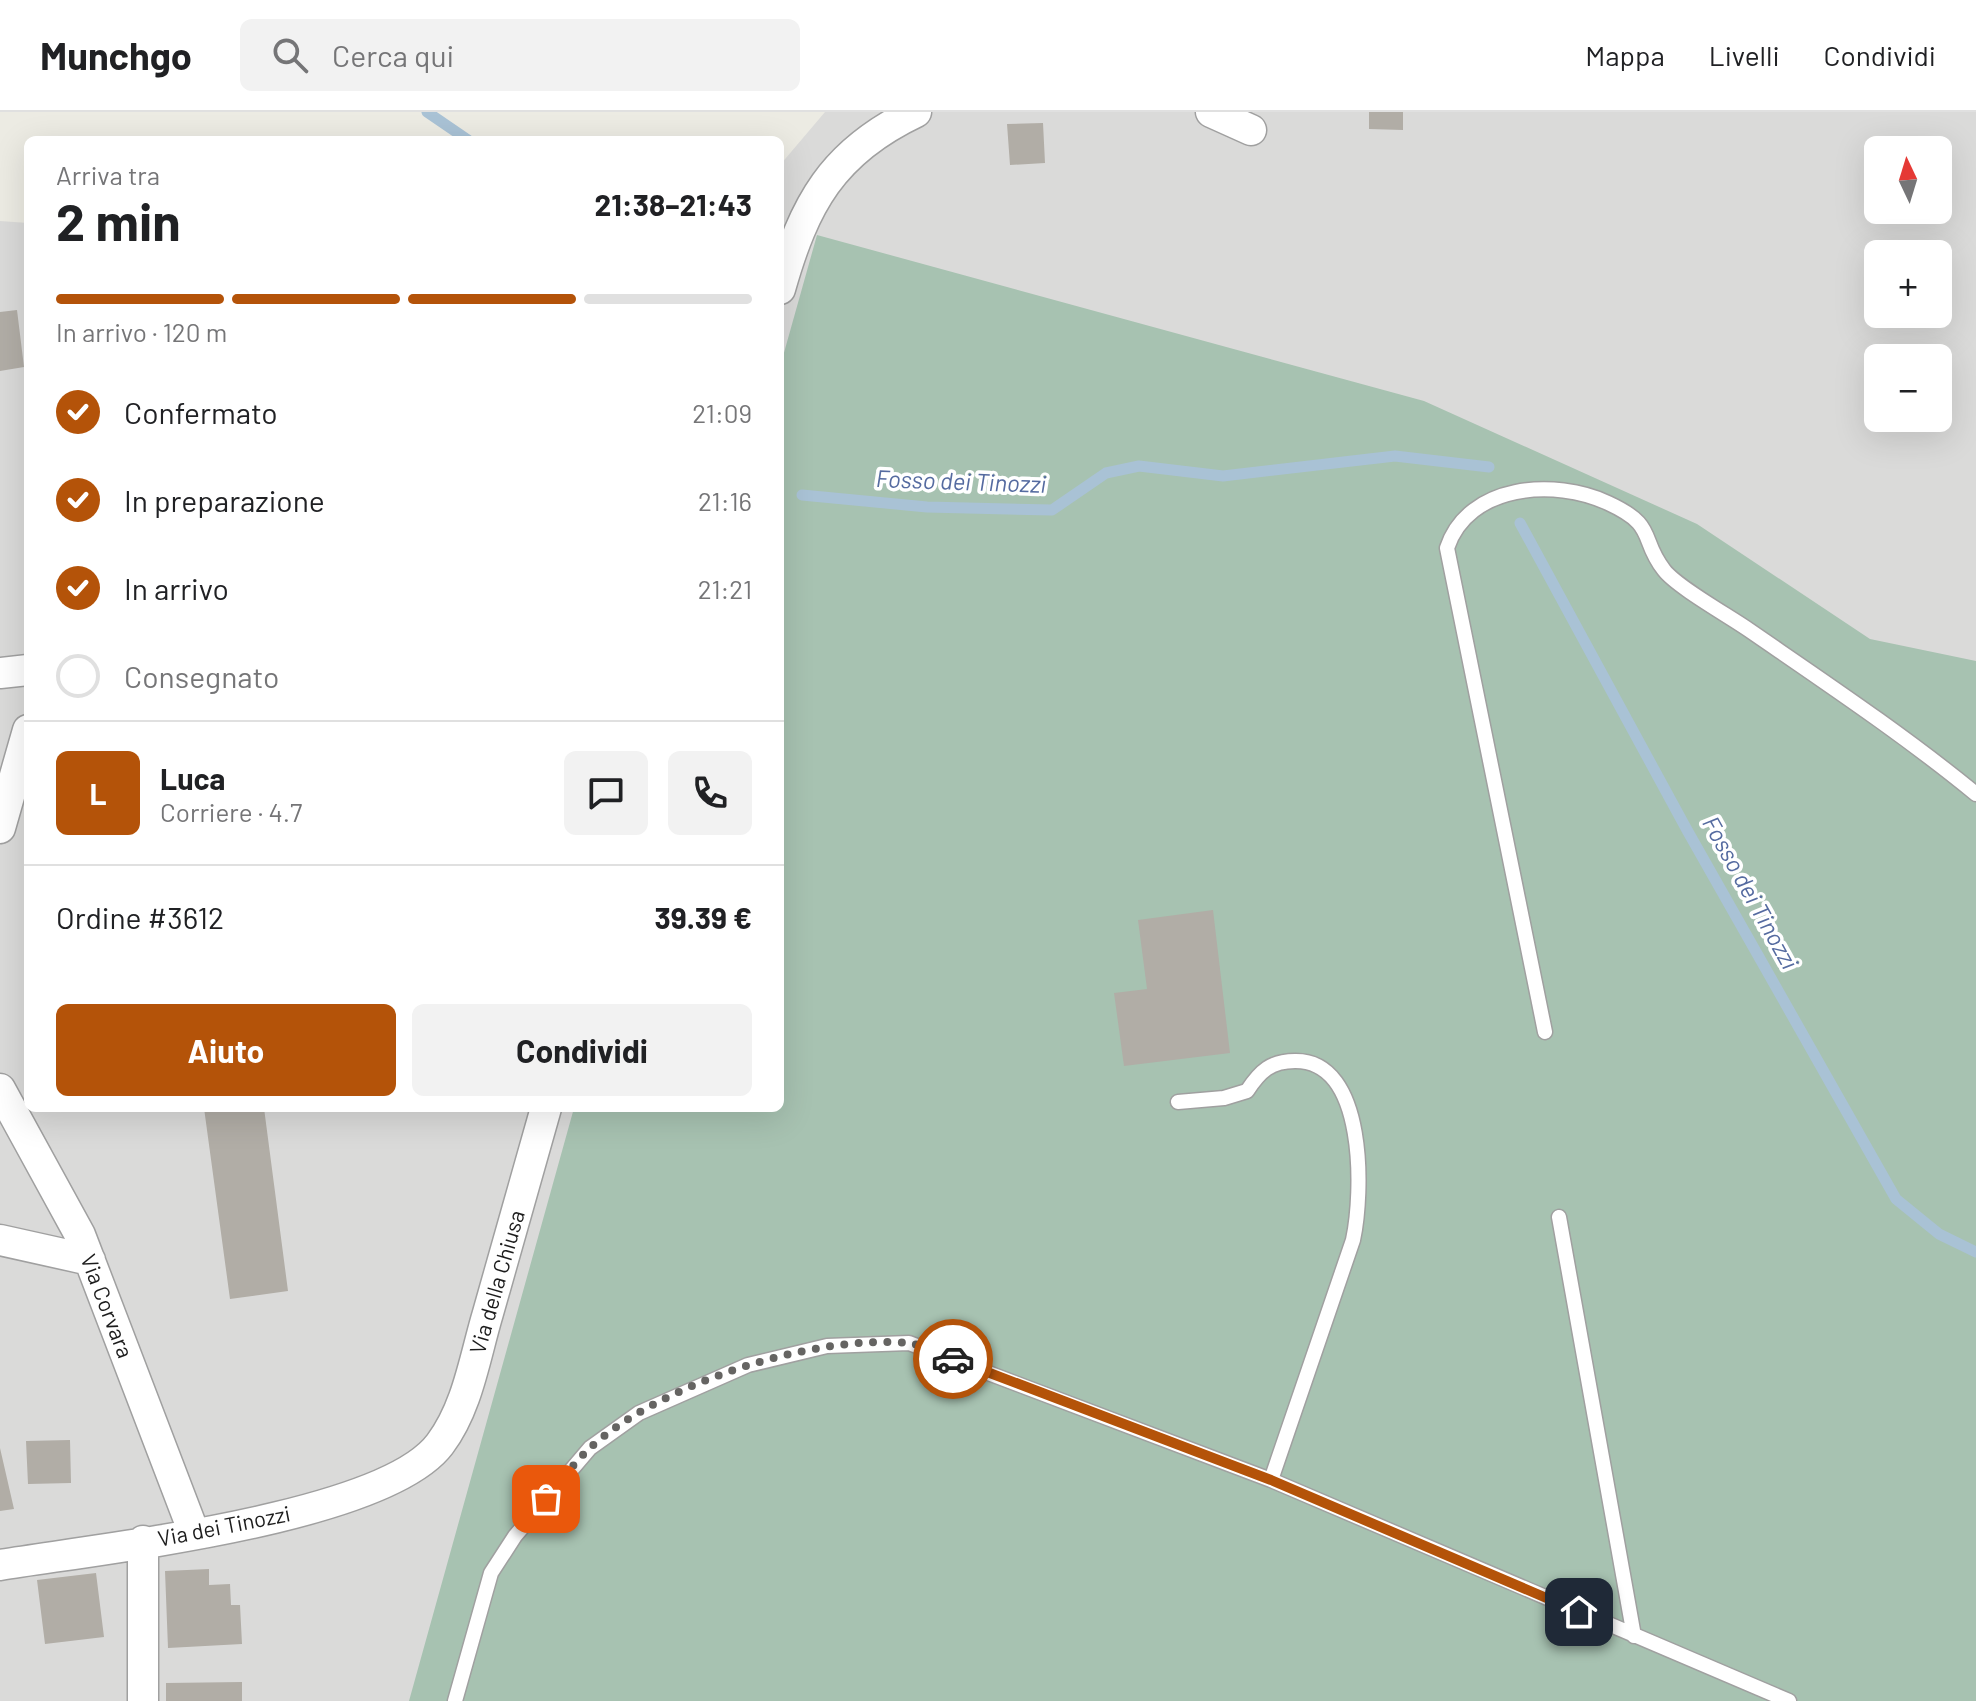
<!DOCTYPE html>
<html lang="it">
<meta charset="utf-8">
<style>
body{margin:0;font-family:Barlow,sans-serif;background:#f2f2f2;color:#202124;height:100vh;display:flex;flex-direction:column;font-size:30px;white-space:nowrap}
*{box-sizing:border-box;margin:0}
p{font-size:26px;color:#757577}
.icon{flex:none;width:44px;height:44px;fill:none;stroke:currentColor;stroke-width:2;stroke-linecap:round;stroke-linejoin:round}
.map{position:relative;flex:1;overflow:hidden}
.panel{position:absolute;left:24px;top:24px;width:760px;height:976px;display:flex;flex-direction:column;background:#fff;border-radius:12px;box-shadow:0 8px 32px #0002}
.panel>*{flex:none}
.needle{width:52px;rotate:356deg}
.buttons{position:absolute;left:1864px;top:24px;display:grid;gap:16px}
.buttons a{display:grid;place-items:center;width:88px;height:88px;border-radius:12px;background:#fff;box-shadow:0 8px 32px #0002;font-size:40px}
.pin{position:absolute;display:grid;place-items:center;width:68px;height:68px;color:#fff;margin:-34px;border-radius:16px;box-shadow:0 4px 12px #0006}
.courier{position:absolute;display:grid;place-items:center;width:80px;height:80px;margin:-40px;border:6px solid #b45309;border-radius:50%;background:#fff;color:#222;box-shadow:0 2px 10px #0007}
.headline em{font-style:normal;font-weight:700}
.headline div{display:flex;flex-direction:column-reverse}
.headline{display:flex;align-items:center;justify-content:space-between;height:136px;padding:0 32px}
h1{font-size:52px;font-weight:700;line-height:60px}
.bar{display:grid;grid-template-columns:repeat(4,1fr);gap:12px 8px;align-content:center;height:96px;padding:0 32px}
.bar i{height:10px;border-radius:6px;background:#e0e0e0}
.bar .on{background:#b45309}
.bar p{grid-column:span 4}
.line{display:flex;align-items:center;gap:20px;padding:0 32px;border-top:2px solid #e0e0e0}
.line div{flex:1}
.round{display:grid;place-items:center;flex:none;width:84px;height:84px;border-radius:12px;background:#f2f2f2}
ol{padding:0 32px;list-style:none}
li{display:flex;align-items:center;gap:24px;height:88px}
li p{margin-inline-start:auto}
li .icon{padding:8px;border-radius:50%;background:#b45309;color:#fff;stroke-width:4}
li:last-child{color:#757577}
li i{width:44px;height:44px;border:4px solid #e0e0e0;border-radius:50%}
.primary-button{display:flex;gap:16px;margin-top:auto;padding:16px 32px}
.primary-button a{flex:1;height:92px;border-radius:12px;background:#b45309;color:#fff;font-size:32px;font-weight:700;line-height:92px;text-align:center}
.primary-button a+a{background:#f2f2f2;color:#202124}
header{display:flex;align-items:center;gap:48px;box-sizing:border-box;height:112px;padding:0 40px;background:#fff;border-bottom:2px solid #e0e0e0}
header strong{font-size:38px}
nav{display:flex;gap:44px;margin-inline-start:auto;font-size:28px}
.search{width:560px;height:72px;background:#f2f2f2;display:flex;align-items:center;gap:20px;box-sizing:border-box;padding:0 28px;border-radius:12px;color:#757577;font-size:30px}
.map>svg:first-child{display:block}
.residential{fill:#dadad9;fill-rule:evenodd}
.cemetery{fill:#a7c2b1}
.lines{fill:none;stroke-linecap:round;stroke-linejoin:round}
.stream{stroke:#a9c2d5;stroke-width:11}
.building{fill:#b1ada6}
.service-casing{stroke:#a0a0a0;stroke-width:17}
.minor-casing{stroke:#a0a0a0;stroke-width:33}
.service{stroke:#fff;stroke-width:14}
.minor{stroke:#fff;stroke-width:30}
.done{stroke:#656462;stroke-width:8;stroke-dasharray:0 14.4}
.route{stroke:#b45309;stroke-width:10}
.labels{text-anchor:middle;stroke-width:7;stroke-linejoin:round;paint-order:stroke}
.street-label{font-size:22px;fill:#1c1c1c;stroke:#fff}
.water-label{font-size:24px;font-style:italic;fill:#556ba0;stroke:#fff}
</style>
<header>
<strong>Munchgo</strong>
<div class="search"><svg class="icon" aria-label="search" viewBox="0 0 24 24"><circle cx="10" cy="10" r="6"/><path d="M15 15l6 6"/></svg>Cerca qui</div>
<nav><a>Mappa</a><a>Livelli</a><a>Condividi</a></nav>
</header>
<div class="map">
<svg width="1976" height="1589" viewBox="0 0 1976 1589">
<rect width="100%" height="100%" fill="#ecebe3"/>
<path class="residential" d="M 825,0 L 1976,0 L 1976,1589 L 0,1589 L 0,109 L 28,111 L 28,996 L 780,996 L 780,53 ZM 1878,38 L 1938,38 L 1938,98 L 1878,98 ZM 1878,142 L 1938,142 L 1938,202 L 1878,202 ZM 1878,246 L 1938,246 L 1938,306 L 1878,306 Z"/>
<path class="cemetery" d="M 817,123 L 1424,289 L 1697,412 L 1870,527 L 1976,549 L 1976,1589 L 409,1589 L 574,996 L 780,996 L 780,255 Z"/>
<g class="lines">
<path class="stream" d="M 427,0 L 468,28
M 802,383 L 927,395 L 1052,398 L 1106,361 L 1139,354 L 1223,364 L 1395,344 L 1489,355
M 1520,411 L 1687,718 L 1896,1087 L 1939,1122 L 1976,1140"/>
</g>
<path class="building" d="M 1369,0 L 1403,0 L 1403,18 L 1369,17 Z
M 1043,11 L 1045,51 L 1010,53 L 1007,12 Z
M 17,198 L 24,255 L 0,259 L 0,200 Z
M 1213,798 L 1230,941 L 1124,954 L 1114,881 L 1147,877 L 1138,808 Z
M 204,996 L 264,996 L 288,1179 L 230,1187 Z
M 70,1328 L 71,1371 L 28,1372 L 26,1329 Z
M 0,1336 L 14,1397 L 0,1399 Z
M 209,1457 L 209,1473 L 230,1472 L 231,1493 L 240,1493 L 242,1532 L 168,1536 L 165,1459 Z
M 96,1461 L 104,1525 L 45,1532 L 37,1468 Z
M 242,1570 L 242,1589 L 166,1589 L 166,1571 Z"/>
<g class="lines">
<defs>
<path id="service" d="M 1545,920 L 1447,436 C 1468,372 1555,366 1608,391 C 1658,414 1639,426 1664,458 C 1677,475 1729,504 1749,518 C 1826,571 1904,623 1976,682
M 1178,990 L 1224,986 L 1247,979 C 1260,959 1271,949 1295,949 C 1367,948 1363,1082 1353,1128 L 1271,1368
M 1559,1105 L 1634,1524
M 455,1589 L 491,1461 L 515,1424 L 590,1336 L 639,1301 L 748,1253 L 827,1234 L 909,1231 L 1271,1368 L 1789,1589"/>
<path id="minor" d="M 1211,0 L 1251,18
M 780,177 C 804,92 832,40 916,0
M 0,561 L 28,558
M 0,716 L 28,618
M 0,977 L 80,1123 L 194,1421
M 0,1128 L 90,1148
M 143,1429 L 143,1589
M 0,1453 C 96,1437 384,1407 440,1332 C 468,1295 475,1244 488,1201 C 507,1133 527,1064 546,996"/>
</defs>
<use href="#service" class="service-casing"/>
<use href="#minor" class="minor-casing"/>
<use href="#service" class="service"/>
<use href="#minor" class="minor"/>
</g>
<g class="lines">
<path class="done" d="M 546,1387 C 560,1370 574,1351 590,1336 C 659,1272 814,1222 907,1231 C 922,1232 939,1242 953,1247"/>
<path class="route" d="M 953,1247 L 1271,1368 L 1579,1500"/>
</g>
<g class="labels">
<g class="street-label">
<text transform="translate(497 1170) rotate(-74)" y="8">Via della Chiusa</text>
<text transform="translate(107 1194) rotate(69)" y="8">Via Corvara</text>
<text transform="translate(224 1414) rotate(-11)" y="8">Via dei Tinozzi</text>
</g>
<g class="water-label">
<text transform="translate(961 370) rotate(2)" y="8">Fosso dei Tinozzi</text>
<text transform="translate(1750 781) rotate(61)" y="8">Fosso dei Tinozzi</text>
</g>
</g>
</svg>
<div class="buttons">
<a><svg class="needle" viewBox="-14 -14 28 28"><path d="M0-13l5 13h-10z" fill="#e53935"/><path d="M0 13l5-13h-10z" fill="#757577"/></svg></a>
<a>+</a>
<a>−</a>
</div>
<div class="pin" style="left:546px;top:1387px;background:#ea580c"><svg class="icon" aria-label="bag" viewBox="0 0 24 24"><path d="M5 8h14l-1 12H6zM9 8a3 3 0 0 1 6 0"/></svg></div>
<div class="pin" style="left:1579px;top:1500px;background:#1f2937"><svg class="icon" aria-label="home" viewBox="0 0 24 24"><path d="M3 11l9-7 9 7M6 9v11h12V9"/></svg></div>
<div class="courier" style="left:953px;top:1247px"><svg class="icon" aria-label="car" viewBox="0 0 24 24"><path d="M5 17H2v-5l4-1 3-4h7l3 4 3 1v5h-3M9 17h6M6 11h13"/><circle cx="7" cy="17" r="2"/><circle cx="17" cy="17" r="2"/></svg></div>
<section class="panel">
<div class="headline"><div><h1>2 min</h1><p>Arriva tra</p></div><em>21:38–21:43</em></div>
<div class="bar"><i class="on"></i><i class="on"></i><i class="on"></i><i></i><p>In arrivo · 120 m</p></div>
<ol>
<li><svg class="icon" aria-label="check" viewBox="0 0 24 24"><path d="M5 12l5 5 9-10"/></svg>Confermato<p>21:09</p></li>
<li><svg class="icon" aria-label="check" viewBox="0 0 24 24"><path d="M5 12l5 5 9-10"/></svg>In preparazione<p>21:16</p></li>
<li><svg class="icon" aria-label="check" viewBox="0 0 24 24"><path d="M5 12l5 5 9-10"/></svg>In arrivo<p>21:21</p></li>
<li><i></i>Consegnato</li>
</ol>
<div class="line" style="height:144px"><b class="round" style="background:#b45309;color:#fff">L</b><div><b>Luca</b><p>Corriere · 4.7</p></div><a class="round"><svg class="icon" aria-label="chat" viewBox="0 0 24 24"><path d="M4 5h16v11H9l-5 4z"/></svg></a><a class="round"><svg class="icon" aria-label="phone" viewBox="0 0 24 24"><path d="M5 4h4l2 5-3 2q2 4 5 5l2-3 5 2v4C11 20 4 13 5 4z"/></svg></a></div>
<div class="line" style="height:104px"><div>Ordine #3612</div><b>39.39 €</b></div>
<div class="primary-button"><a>Aiuto</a><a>Condividi</a></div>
</section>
</div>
